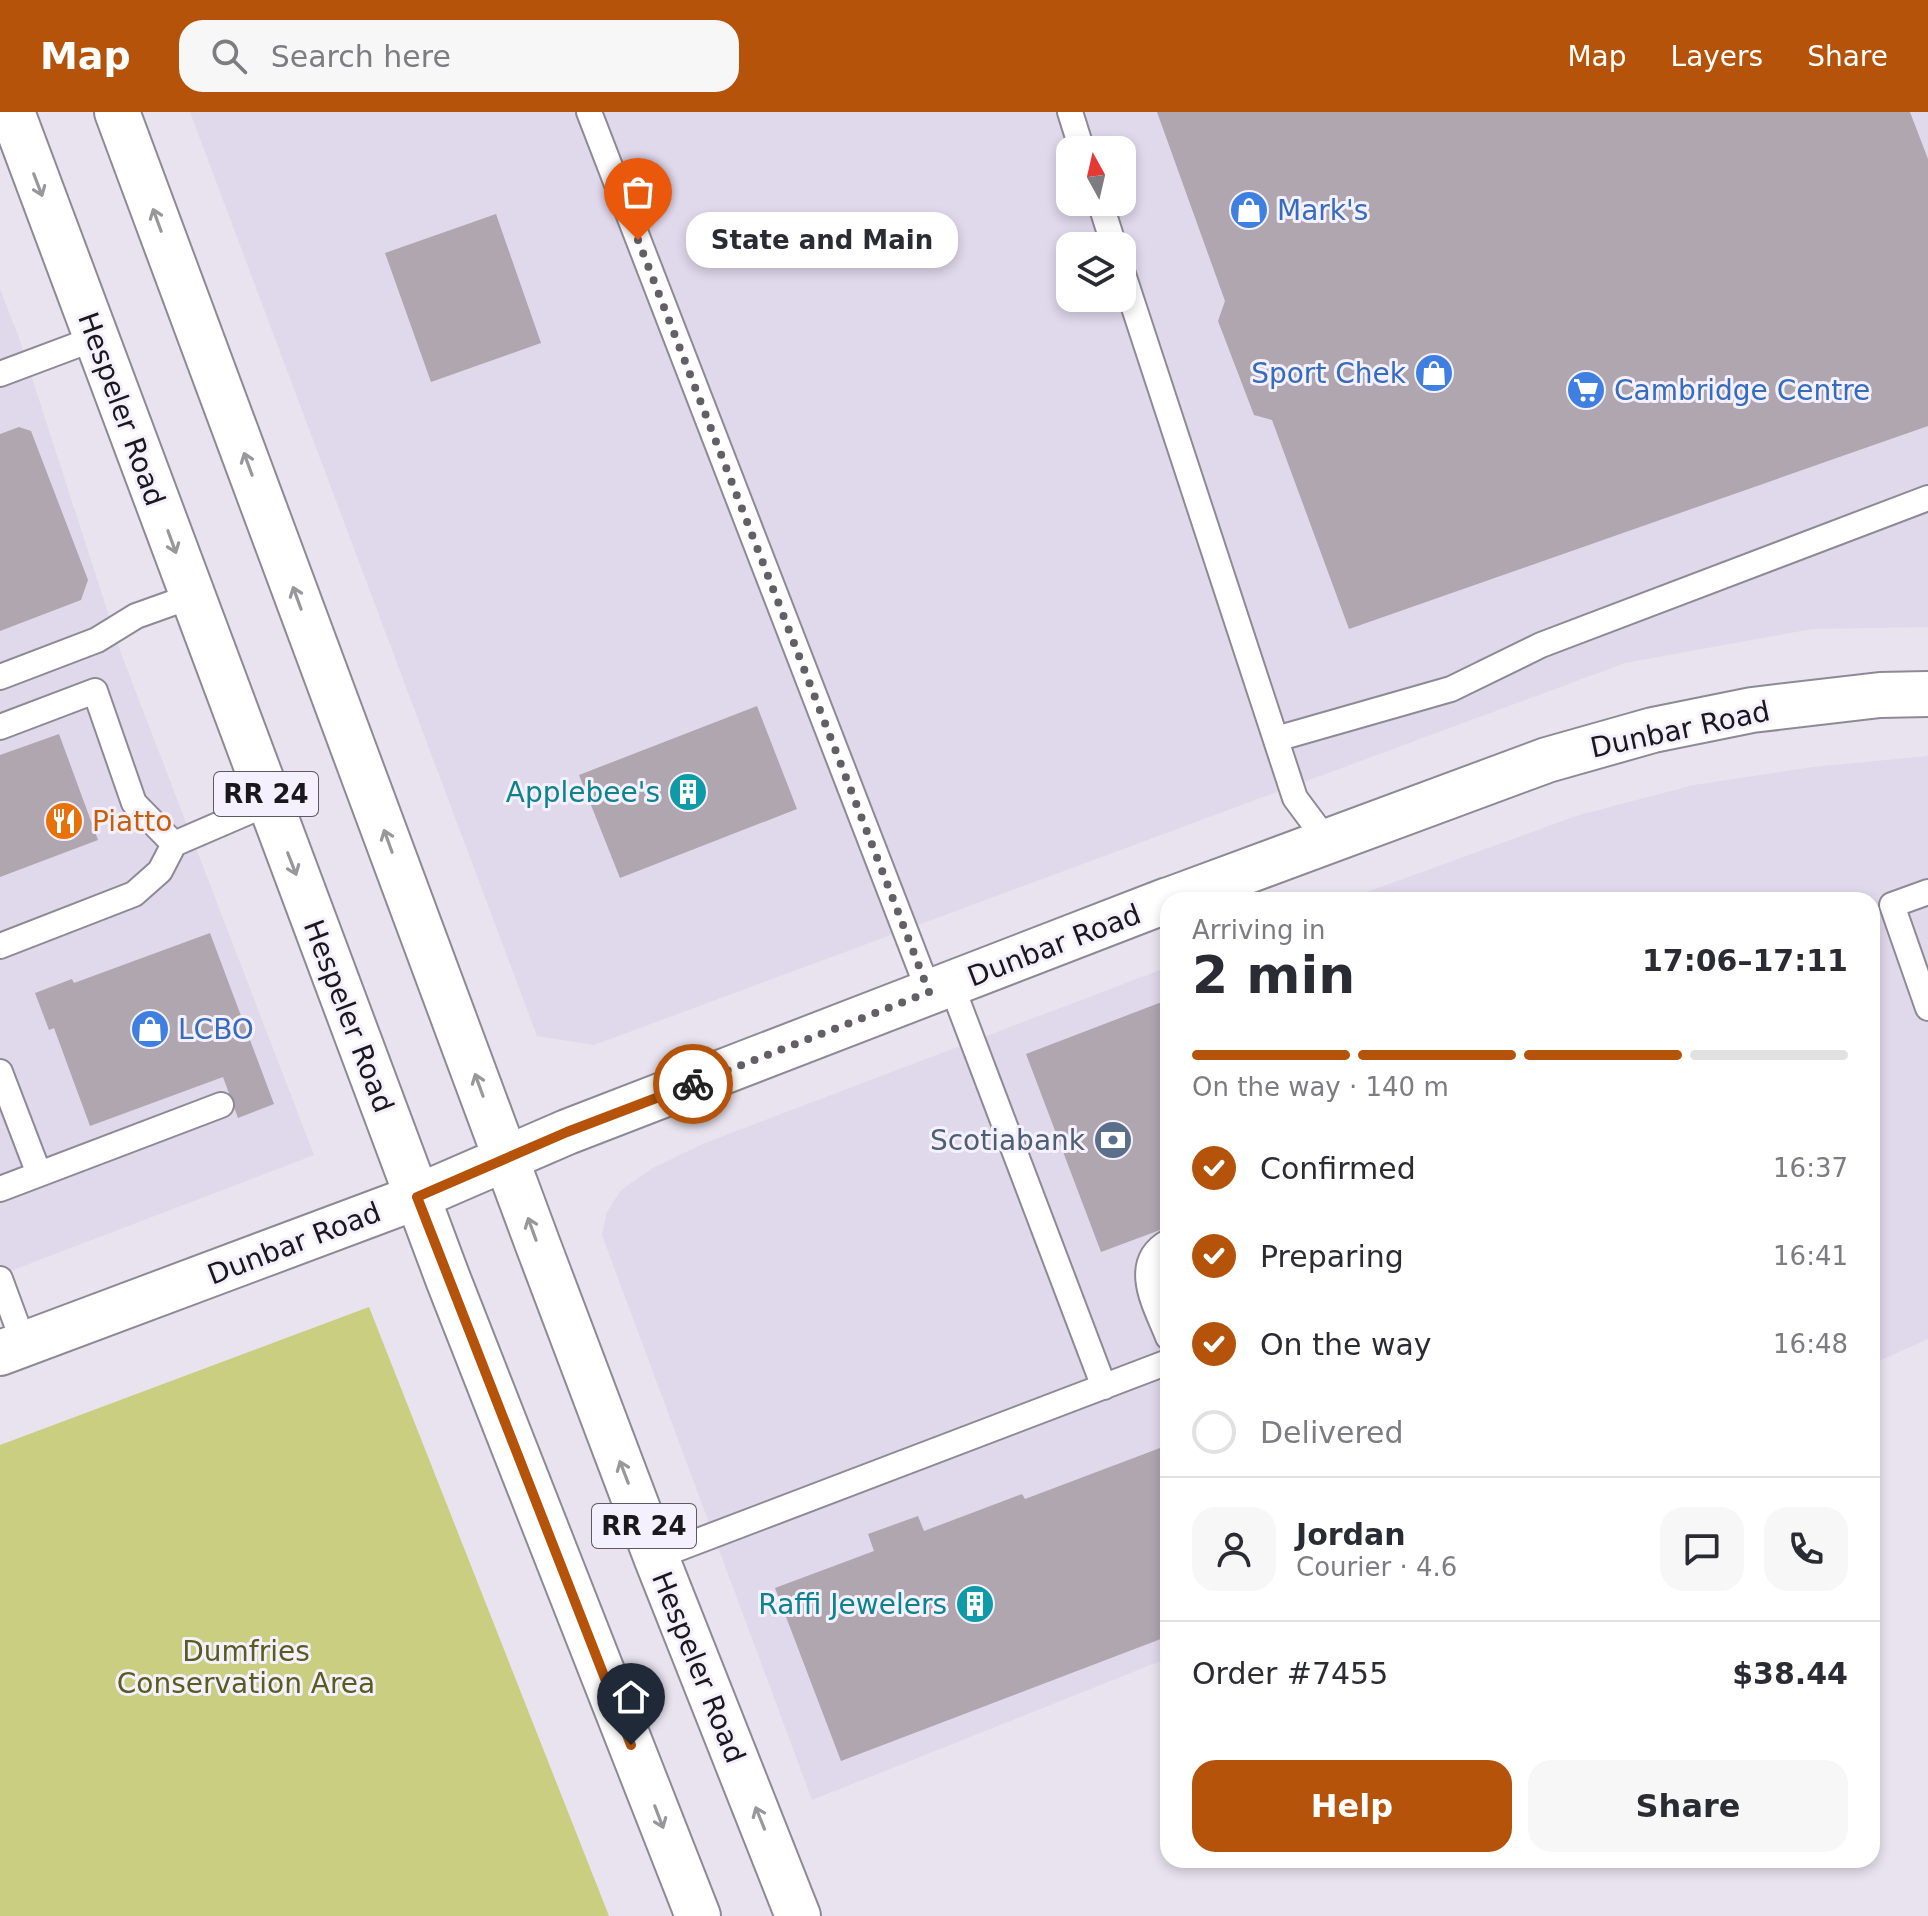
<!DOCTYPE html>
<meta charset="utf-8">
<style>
body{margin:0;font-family:"DejaVu Sans",sans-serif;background:#f7f7f7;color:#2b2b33;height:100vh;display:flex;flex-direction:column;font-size:30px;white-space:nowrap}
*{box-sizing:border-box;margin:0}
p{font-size:26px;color:#7c7c81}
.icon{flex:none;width:44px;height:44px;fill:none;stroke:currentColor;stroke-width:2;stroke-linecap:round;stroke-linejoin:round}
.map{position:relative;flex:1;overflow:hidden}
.details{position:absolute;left:1160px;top:780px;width:720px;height:976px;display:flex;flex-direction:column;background:#fff;border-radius:24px;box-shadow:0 4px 12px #0003}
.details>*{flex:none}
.needle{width:52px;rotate:352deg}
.controls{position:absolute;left:1056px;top:24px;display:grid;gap:16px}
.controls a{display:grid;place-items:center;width:80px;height:80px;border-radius:16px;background:#fff;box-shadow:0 4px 12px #0003;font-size:40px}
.pin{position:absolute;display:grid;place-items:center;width:68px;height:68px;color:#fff;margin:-82px -34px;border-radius:50% 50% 50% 0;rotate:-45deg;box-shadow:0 0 8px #0007}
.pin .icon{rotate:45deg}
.courier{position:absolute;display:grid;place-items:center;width:80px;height:80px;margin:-40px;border:6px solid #b45309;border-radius:50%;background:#fff;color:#222;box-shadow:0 2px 10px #0007}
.bubble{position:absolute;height:56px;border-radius:24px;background:#fff;box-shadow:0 4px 12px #0003;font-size:26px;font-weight:600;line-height:56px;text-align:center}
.head em{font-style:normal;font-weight:600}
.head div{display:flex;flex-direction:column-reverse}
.head{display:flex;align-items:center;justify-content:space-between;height:136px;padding:0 32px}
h1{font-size:52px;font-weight:600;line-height:60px}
.bar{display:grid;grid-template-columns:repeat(4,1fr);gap:12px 8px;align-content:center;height:96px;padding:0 32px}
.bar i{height:10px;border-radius:6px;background:#e1e1e2}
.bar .active{background:#b45309}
.bar p{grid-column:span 4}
.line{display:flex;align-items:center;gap:20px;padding:0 32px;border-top:2px solid #e1e1e2}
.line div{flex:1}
.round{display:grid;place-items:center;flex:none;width:84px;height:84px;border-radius:24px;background:#f7f7f7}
ol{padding:0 32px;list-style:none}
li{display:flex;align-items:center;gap:24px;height:88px}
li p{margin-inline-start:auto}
li .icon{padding:8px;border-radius:50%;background:#b45309;color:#fff;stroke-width:4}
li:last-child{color:#7c7c81}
li i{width:44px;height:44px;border:4px solid #e1e1e2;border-radius:50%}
.button{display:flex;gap:16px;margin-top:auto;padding:16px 32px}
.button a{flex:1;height:92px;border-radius:24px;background:#b45309;color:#fff;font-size:32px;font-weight:600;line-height:92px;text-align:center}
.button a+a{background:#f7f7f7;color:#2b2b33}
header{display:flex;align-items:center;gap:48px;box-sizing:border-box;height:112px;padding:0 40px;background:#b45309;color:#fff}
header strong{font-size:38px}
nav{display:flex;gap:44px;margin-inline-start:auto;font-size:28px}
.search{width:560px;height:72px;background:#f7f7f7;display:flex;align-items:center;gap:20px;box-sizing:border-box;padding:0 28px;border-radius:24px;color:#7c7c81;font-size:30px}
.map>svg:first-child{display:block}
.built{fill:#e0d8eb;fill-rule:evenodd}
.green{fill:#cace80}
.building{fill:#b0a6b0}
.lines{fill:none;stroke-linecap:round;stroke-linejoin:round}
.lane-casing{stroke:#8e8a95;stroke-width:28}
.secondary-casing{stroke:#8e8a95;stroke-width:48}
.primary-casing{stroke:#8e8a95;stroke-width:48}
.lane{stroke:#fff;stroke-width:24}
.secondary{stroke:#fff;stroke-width:44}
.primary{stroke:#fff;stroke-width:44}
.oneway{stroke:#989799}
.done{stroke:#625f66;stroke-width:8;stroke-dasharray:0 14.4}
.route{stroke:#b45309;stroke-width:10}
.labels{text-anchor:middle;stroke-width:6;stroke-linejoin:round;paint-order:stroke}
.shield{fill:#f5f0fd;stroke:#5c5960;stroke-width:2}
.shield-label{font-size:26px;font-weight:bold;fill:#1a181c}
.shop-label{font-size:28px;fill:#366cbe;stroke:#f5f0fd;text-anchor:start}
.street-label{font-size:28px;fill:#1a181c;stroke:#f5f0fd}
.culture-label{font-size:28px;fill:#0d838f;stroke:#f5f0fd;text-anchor:end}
.food-label{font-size:28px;fill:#c56008;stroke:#f5f0fd;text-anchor:start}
.service-label{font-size:28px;fill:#4e5e75;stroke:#f5f0fd;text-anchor:end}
.park-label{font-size:28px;fill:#5a5b1f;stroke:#f5f0fd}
</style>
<header>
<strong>Map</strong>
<div class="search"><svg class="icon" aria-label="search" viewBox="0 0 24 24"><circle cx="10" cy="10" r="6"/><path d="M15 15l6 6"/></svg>Search here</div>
<nav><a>Map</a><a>Layers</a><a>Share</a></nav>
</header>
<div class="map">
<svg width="1928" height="1804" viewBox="0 0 1928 1804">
<rect width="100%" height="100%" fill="#e8e3ef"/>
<path class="built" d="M 190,0 L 1928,0 L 1928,515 L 1812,517 L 1625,551 L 594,933 L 537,924 ZM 1070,38 L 1122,38 L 1122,90 L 1070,90 ZM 1070,134 L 1122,134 L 1122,186 L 1070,186 Z
M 0,177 L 19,226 L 122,544 L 314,1043 L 0,1163 Z
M 1928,644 L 1928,1227 L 1872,1252 L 1872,788 L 1345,788 L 1579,703 L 1694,673 L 1813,655 Z
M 1168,855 L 1168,1546 L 812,1688 L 602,1123 L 607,1100 L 621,1078 L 653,1056 L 705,1031 Z"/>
<path class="green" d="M 369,1195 L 609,1804 L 0,1804 L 0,1333 Z"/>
<path class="building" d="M 1157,0 L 1910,0 L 1928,47 L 1928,314 L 1349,517 L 1272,308 L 1254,303 L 1218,209 L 1225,189 Z
M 496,102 L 541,231 L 431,270 L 385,141 Z
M 19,315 L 31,319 L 88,468 L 81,488 L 0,519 L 0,322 Z
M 757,594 L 797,697 L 620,766 L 579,663 Z
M 59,622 L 98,728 L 0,765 L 0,643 Z
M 210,821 L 274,992 L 238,1006 L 223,965 L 90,1014 L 54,916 L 49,918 L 35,881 L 72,867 L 74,871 Z
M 1167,888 L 1168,1115 L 1101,1140 L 1026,942 Z
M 1168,1333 L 1168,1507 L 1161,1510 L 1166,1525 L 841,1649 L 775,1476 L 874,1439 L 868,1422 L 918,1404 L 924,1419 L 1022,1382 L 1025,1387 Z"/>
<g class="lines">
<defs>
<path id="lane" d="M 589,0 L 929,880
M 1070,0 L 1082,38
M 1100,90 L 1114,134
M 1122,159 L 1295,686 L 1327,729
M 0,262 L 96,226
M 0,565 L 97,528 L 136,504 L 192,484
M 0,615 L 95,579 L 134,691 L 174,732
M 1276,627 L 1451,577 L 1541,533 L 1928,386
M 1928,780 L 1892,793 L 1928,896
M 0,834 L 134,782 L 160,759 L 174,732 L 269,691
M 951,872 L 1104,1275
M 0,960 L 39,1062
M 0,1077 L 221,993
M 1168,1130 C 1130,1152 1156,1194 1168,1225
M 0,1167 L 24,1232
M 656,1445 L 1168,1250"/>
<path id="secondary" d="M 1169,788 L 1547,648 L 1653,618 L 1752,598 L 1880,583 L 1928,582
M 0,1241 L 417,1085 L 567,1020 L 1168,788"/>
<path id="primary" d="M 12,0 L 448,1167 L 698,1804
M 117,0 L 538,1133 L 656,1445 L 798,1804"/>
</defs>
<use href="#lane" class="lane-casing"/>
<use href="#secondary" class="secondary-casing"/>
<use href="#primary" class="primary-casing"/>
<use href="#lane" class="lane"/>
<use href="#secondary" class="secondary"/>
<use href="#primary" class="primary"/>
</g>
<defs><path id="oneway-shaft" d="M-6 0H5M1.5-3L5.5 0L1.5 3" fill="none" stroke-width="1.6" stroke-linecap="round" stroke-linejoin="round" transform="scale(2)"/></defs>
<g class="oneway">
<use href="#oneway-shaft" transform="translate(38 73) rotate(69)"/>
<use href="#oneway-shaft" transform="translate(157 108) rotate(-110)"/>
<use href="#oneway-shaft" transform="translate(248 352) rotate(-110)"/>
<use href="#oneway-shaft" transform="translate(172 430) rotate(70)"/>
<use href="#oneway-shaft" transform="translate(297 486) rotate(-110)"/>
<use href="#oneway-shaft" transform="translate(388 729) rotate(-110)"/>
<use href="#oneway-shaft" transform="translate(292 752) rotate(69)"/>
<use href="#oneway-shaft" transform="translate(479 973) rotate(-110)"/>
<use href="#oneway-shaft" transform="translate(532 1117) rotate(-110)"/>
<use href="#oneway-shaft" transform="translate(624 1360) rotate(-111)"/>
<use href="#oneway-shaft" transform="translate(659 1705) rotate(69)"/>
<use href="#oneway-shaft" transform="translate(760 1706) rotate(-112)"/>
</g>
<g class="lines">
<path class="done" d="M 638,128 L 929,880 L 693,972"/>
<path class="route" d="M 631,1633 L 417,1085 L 567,1020 L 693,972"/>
</g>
<defs>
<symbol id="shop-disc" viewBox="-11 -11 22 22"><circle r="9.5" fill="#3f7fe0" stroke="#f5f0fd"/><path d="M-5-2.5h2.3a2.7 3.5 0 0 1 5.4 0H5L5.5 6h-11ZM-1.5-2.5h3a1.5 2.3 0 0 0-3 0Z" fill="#fff"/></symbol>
<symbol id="supermarket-disc" viewBox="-11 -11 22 22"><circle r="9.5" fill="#3f7fe0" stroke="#f5f0fd"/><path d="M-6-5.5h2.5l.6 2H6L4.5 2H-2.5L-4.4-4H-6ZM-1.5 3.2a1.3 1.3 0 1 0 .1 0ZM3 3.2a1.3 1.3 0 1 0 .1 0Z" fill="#fff"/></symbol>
<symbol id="building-disc" viewBox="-11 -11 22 22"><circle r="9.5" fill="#0f9aa8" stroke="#f5f0fd"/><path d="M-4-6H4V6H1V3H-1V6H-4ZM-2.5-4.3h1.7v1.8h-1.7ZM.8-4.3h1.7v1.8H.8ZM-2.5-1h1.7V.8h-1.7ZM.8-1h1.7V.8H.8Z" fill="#fff"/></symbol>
<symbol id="restaurant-disc" viewBox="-11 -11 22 22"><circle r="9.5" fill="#e8710a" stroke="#f5f0fd"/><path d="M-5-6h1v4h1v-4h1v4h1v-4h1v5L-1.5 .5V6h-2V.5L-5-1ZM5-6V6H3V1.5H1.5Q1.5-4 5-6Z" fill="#fff"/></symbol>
<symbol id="bank-disc" viewBox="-11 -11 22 22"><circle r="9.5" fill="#5c6f8a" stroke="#f5f0fd"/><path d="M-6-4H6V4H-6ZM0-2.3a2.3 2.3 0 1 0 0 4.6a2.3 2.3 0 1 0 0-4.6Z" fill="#fff"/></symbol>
</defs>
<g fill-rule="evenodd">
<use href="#shop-disc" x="1227" y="76" width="44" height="44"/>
<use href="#shop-disc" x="1412" y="239" width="44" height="44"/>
<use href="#supermarket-disc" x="1564" y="256" width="44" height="44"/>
<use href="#building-disc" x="666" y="658" width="44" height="44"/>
<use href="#restaurant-disc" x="42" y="687" width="44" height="44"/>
<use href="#shop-disc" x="128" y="895" width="44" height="44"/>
<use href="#bank-disc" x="1091" y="1006" width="44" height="44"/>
<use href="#building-disc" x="953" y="1470" width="44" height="44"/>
</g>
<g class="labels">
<g class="shield">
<rect x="214" y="660" width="104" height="44" rx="6"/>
<rect x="592" y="1392" width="104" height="44" rx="6"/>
</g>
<g class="shield-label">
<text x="266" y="691">RR 24</text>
<text x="644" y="1423">RR 24</text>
</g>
<g class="shop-label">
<text x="1277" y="108">Mark's</text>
<text x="1406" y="271" text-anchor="end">Sport Chek</text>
<text x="1614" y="288">Cambridge Centre</text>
<text x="178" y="927">LCBO</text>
</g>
<g class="street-label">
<text transform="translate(122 297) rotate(70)" y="10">Hespeler Road</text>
<text transform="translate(1680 617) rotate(-12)" y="10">Dunbar Road</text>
<text transform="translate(1054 833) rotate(-21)" y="10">Dunbar Road</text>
<text transform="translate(349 904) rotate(69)" y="10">Hespeler Road</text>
<text transform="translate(294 1131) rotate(-21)" y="10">Dunbar Road</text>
<text transform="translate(699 1555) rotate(68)" y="10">Hespeler Road</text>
</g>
<g class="culture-label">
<text x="660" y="690">Applebee's</text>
<text x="947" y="1502">Raffi Jewelers</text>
</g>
<g class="food-label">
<text x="92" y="719">Piatto</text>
</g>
<g class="service-label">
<text x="1085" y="1038">Scotiabank</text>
</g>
<g class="park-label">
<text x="246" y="1549">Dumfries<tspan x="246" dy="32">Conservation Area</tspan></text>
</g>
</g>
</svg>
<div class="controls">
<a><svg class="needle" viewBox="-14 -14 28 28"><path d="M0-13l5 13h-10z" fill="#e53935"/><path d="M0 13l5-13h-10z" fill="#7c7c81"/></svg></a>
<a><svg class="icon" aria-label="layers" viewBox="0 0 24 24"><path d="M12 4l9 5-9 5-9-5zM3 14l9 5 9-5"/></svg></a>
</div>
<div class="pin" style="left:638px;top:128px;background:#ea580c"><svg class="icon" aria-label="bag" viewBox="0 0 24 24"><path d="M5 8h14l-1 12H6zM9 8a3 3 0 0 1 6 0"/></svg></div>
<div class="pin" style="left:631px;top:1633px;background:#1f2937"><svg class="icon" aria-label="home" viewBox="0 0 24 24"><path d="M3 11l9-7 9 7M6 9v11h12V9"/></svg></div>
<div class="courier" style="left:693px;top:972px"><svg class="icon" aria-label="bike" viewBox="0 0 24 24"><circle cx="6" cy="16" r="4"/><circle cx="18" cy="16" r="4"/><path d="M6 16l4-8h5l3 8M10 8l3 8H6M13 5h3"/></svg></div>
<div class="bubble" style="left:686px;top:100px;width:272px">State and Main</div>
<section class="details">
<div class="head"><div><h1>2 min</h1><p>Arriving in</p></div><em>17:06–17:11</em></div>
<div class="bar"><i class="active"></i><i class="active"></i><i class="active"></i><i></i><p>On the way · 140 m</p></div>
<ol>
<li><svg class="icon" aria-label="check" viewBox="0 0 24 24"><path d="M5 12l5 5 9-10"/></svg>Confirmed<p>16:37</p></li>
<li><svg class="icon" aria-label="check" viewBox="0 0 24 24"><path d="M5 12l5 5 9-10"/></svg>Preparing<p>16:41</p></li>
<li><svg class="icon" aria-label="check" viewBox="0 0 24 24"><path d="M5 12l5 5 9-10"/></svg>On the way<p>16:48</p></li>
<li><i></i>Delivered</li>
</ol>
<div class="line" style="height:144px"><a class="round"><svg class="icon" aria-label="person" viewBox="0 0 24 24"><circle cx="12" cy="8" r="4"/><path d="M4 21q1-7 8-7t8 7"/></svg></a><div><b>Jordan</b><p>Courier · 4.6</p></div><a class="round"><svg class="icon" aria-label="chat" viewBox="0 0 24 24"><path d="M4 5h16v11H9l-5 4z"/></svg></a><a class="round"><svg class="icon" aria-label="phone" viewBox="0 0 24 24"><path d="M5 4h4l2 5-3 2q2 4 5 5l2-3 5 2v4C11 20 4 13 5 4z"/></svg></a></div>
<div class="line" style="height:104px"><div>Order #7455</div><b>$38.44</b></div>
<div class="button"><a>Help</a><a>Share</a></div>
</section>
</div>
